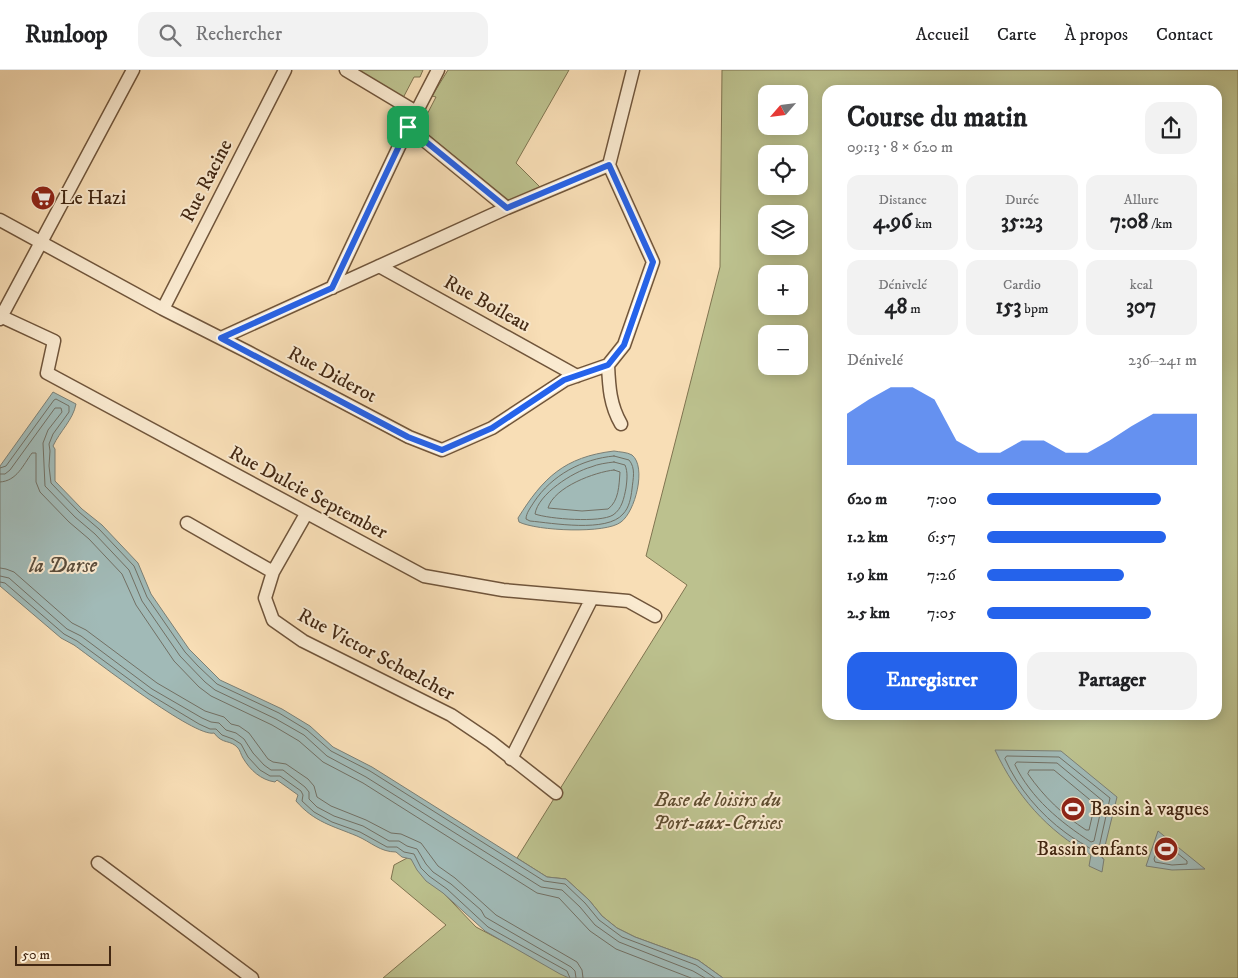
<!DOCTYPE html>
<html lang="fr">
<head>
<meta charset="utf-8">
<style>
	body { margin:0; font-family:"IM FELL DW Pica",serif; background:#f2f2f2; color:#202124; height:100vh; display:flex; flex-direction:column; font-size:19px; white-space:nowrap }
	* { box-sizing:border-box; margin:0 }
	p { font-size:16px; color:#757577 }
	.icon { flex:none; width:28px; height:28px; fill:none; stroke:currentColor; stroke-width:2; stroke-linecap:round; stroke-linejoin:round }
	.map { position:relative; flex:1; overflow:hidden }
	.side { position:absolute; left:822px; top:15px; width:400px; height:635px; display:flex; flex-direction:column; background:#fff; border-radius:15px; box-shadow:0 2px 12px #0003 }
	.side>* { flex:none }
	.needle { width:32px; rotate:242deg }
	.tools { position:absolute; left:758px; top:15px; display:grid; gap:10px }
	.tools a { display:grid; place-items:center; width:50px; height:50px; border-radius:10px; background:#fff; box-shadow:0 2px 12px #0003; font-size:25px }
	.scale { position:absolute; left:15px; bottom:12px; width:96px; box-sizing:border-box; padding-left:5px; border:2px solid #422712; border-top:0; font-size:14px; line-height:18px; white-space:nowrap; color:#422712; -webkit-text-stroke:4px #faead0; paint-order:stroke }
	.pin { position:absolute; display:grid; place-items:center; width:42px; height:42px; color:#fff; margin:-21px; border-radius:10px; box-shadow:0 2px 8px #0006 }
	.round { display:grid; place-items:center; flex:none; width:52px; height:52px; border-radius:15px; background:#f2f2f2 }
	.head { display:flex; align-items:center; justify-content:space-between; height:85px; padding:0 25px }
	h1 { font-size:28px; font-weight:800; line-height:38px }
	.metrics { display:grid; grid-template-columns:repeat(3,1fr); gap:8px; height:85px; padding:5px 25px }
	.metrics div { display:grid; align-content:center; border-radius:12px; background:#f2f2f2; text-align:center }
	.metrics b { font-size:21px; font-weight:800 }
	.metrics small { font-size:14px; font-weight:400 }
	.metrics p { font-size:14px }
	.chart { height:140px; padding:10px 25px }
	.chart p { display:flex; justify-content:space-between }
	.chart svg { width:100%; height:90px; margin-top:5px; fill:#2563eb; opacity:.7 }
	.button { display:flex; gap:10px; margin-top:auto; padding:10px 25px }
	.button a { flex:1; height:58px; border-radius:15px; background:#2563eb; color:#fff; font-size:20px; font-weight:800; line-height:58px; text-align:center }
	.button a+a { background:#f2f2f2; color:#202124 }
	ul { padding:0 25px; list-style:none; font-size:16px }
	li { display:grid; grid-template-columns:80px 60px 1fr; align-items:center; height:38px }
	li i { height:12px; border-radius:6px; background:#2563eb }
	header { display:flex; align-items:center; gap:30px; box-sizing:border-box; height:70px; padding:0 25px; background:#fff; border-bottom:1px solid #e0e0e0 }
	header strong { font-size:24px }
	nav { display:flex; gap:28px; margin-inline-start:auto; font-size:18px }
	.search { width:350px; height:45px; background:#f2f2f2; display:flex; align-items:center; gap:12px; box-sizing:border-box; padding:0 18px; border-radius:15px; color:#757577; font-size:19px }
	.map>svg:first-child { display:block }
</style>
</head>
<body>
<header>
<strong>Runloop</strong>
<div class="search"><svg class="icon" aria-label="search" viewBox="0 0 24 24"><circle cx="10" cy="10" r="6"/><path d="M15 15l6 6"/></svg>Rechercher</div>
<nav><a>Accueil</a><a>Carte</a><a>À propos</a><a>Contact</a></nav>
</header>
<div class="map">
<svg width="1238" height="908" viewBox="0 0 1238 908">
	<rect width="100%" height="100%" fill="#f8deb6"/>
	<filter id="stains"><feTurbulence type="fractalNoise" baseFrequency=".004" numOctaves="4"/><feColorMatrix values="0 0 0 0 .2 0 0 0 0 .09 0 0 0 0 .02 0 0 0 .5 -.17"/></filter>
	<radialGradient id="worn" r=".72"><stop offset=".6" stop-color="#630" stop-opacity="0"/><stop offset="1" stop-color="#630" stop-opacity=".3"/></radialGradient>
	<path fill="#bcc18e" stroke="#7f7450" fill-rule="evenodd" d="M 354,0 L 423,0 L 420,7 L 414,7 L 403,28 Z
		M 448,0 L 569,0 L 516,93 L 540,117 L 509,131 L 420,58 L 436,27 L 432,26 Z
		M 722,0 L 1238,0 L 1238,908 L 723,908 L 698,890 L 635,867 L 617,858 L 602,846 L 589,830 L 566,809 L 547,807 L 517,788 L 687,515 L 646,486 L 720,197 ZM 828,20 L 1218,20 L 1218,645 L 828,645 ZM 766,24 L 799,24 L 799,56 L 766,56 ZM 766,84 L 799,84 L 799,116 L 766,116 ZM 766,144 L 799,144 L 799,176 L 766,176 ZM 766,204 L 799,204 L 799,236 L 766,236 ZM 766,264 L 799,264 L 799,296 L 766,296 Z
		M 409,787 L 476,857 L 572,908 L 383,908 L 446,855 L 391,809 L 394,795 Z"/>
	<path fill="#a1bab7" stroke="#7b7f75" d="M 53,322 L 76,334 C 73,350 60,361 53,376 L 55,379 L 55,411 L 82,439 L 102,455 L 138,493 L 151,524 L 189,579 L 220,610 L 282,639 L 310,656 L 333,677 L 372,697 L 547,807 L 566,809 L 589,830 L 602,846 L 617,858 L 635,867 L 698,890 L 723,908 L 569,908 L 560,904 L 485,861 L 443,823 L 426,811 L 417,800 L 411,789 L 402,787 L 396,782 C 380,782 371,772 357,766 C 333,756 314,752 296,731 L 298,725 L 277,710 L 275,712 C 261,710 250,700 243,688 C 241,685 240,680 238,678 C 230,669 223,675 214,663 C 195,668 95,590 74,575 L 61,568 L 0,516 L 0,396 Z
		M 614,381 C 619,382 627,382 632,385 C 647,397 635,442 621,452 C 606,464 537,461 519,452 L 518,448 C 543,408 564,387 614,381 Z
		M 995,680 L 1061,681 L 1117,727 L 1102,788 L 1104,789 L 1102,802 L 1089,796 L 1091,785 C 1047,761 1016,725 995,680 Z
		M 1158,761 L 1205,799 L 1172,800 L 1146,796 Z"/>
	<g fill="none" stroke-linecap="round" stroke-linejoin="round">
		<path stroke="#727064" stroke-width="1" d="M 614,386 L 629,390 C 636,398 633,409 632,419 C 631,428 629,438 623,444 C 607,463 552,453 530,451 L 526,449 C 526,443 531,437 534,432 C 552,405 582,389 614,386 Z
			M 614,392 L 625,395 C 628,402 627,410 626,418 C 624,428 622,439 613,445 C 600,453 549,449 535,444 C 538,424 573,402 591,397 C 598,394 606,393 614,392 Z
			M 0,398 L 6,396 L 54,330 L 56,329 L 69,336 L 69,342 L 53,364 L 49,374 L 50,381 L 49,396 L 51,413 L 79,442 L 99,459 L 134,496 L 147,527 L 185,582 L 198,596 L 217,614 L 279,643 L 307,660 L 331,681 L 370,701 L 544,811 L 565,814 L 585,833 L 599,850 L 622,867 L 696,895 L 715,908
			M 614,400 L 620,402 C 619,415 619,431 608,439 L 582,441 L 548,438 C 554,417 595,402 614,400 Z
			M 0,404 L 5,404 L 10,400 L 55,338 L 61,338 L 62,342 L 48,360 L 43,373 L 45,416 L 75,447 L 95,464 L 129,500 L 142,531 L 180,586 L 205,612 L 215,620 L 276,649 L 304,665 L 327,686 L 366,707 L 541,817 L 562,820 L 580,837 L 595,855 L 619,872 L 693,901 L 705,908
			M 0,412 C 17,411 23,395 32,383 L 36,383 L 36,412 L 40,422 L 69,452 L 89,469 L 122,504 L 136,535 L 174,591 L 199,617 L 211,626 L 272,655 L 299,671 L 323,692 L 363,713 L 537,823 L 559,828 L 590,861 L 616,879 L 691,908
			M 0,498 L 6,499 L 14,502 L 72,553 L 86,560 L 157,613 L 205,641 L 224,647 L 231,654 L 239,656 L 249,663 L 268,689 L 273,692 L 286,694 L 308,709 L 314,716 L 317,727 L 331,736 L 366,750 L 391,763 L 401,764 L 421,773 L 438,796 L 455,808 L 496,845 L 577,892 L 582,900 L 583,908
			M 0,506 L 9,508 L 67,559 L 81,566 L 152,619 L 202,648 L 211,652 L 219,653 L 226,660 L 236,663 L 244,669 L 253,683 L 264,695 L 271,700 L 283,700 L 305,717 L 309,722 L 309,729 L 317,737 L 334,746 L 363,756 L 389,771 L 399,771 L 407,776 L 417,779 L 426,794 L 433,802 L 451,814 L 481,840 L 485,847 L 571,897 L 575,901 L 576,908
			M 0,512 L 5,513 L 64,564 L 77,571 L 149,624 L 199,654 L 210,659 L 216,659 L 222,665 L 233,669 L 241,674 L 248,687 L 260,700 L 270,706 L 280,706 L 301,721 L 303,725 L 302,731 L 314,742 L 332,752 L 360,762 L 387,777 L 397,777 L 404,782 L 414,784 L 421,798 L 429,806 L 447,819 L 488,857 L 567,901 L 570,908
			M 1007,686 L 1059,687 L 1110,728 L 1098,782 L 1095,782 C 1086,775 1075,770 1066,763 C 1040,744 1018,718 1005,689 Z
			M 1017,692 L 1057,693 L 1103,731 L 1094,771 L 1091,772 C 1060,752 1031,728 1015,695 Z
			M 1030,700 L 1054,700 L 1095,734 L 1089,760 L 1086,760 C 1063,745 1044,727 1028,704 Z
			M 1162,771 L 1187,791 L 1187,794 L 1172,795 L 1155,792 L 1154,789 L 1160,773 Z"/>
		<defs>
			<path id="minor" d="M 346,0 L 416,42
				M 408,57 L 507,138
				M 0,150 L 163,239 L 248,282 L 409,367 L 442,380 L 492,358 L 565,310 L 608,295
				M 379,196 L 577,306
				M 332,218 L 404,66 L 438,0
				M 163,239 L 285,0
				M 0,246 L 54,271 L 47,303 L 424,506 L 503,520 L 628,531 L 655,546
				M 0,249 L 133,0
				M 221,268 L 507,138 L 609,95
				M 621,354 C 610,335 609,317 608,295 L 624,275 L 653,192 L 609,95 L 633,0
				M 306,444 L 273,502 L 265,528 L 273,550 L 303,571 L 451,645 L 491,672 L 556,723
				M 187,453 L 273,502
				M 511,689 L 592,528
				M 98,793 L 252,908"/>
		</defs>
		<use href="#minor" stroke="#70553b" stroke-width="15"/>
		<use href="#minor" stroke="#faead0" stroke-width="12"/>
	</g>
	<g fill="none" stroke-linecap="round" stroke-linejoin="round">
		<defs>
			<path id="route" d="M 408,57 L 507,138 L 609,95 L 653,192 L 624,275 L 608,295 L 564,310 L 492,358 L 442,380 L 408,367 L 221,268 L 332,218 Z"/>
		</defs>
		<use href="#route" stroke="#fff" stroke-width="10"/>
		<use href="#route" stroke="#2563eb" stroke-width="6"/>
	</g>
	<defs>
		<symbol id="supermarket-disc" viewBox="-11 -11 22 22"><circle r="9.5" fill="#8f2418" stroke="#faead0"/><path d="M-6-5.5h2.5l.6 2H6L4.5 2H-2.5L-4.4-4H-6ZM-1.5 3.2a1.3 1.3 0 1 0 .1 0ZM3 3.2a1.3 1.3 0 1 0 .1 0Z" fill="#fff"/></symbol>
		<symbol id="stadium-disc" viewBox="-11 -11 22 22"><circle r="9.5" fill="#8f2418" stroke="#faead0"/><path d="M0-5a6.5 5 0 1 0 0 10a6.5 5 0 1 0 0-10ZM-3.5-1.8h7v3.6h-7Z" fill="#fff"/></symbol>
	</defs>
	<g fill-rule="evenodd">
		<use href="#supermarket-disc" x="29" y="114" width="28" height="28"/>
		<use href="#stadium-disc" x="1059" y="725" width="28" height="28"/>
		<use href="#stadium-disc" x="1152" y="765" width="28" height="28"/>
	</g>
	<g text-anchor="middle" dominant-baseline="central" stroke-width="4" stroke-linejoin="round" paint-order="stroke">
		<g font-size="20" fill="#422712" stroke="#faead0">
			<text transform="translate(207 111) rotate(-63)">Rue Racine</text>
			<text transform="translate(487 234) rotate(29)">Rue Boileau</text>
			<text transform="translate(332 305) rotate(28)">Rue Diderot</text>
			<text transform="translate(308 423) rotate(28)">Rue Dulcie September</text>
			<text transform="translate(376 585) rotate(28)">Rue Victor Schœlcher</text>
		</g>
		<g font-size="20" fill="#422712" stroke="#faead0" text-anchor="start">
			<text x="60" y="128">Le Hazi</text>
			<text x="1090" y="739">Bassin à vagues</text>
			<text x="1148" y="779" text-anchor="end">Bassin enfants</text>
		</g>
		<g font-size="20" font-style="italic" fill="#604e31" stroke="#faead0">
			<text x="718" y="730">Base de loisirs du<tspan x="718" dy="23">Port-aux-Cerises</tspan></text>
		</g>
		<g font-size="21" font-style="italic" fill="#5a4c3b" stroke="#faead0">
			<text x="63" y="496">la Darse</text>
		</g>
	</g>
	<rect width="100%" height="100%" filter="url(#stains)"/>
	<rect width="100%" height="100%" fill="url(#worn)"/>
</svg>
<div class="tools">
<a><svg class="needle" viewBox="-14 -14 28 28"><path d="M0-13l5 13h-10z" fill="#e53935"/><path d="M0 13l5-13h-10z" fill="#757577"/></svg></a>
<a><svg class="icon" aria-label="locate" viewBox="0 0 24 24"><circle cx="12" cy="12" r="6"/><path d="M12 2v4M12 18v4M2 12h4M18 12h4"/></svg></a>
<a><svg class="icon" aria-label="layers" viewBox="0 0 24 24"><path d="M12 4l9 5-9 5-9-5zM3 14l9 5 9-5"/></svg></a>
<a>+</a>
<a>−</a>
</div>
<div class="scale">50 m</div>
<div class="pin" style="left:408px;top:57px;background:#1e9e55"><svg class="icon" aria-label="arrive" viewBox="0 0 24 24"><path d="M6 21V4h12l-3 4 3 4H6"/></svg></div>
<section class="side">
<div class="head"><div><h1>Course du matin</h1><p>09:13 · 8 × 620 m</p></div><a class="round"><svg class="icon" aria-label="share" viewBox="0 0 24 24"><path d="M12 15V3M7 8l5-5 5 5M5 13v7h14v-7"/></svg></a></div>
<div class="metrics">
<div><p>Distance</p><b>4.96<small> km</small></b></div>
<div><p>Durée</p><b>35:23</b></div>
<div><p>Allure</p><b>7:08<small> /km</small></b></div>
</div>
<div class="metrics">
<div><p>Dénivelé</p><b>48<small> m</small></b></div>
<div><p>Cardio</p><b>153<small> bpm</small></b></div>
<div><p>kcal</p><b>307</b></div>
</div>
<div class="chart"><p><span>Dénivelé</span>236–241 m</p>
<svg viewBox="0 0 160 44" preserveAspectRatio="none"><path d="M0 44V19L10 12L20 6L30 6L40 12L50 32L60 38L70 38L80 32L90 32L100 38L110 38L120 32L130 25L140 19L150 19L160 19V44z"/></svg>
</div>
<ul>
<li><b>620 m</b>7:00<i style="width:83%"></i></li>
<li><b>1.2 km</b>6:57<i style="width:85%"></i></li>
<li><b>1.9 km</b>7:26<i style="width:65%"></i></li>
<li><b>2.5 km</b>7:05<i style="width:78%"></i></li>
</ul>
<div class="button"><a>Enregistrer</a><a>Partager</a></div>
</section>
</div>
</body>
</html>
